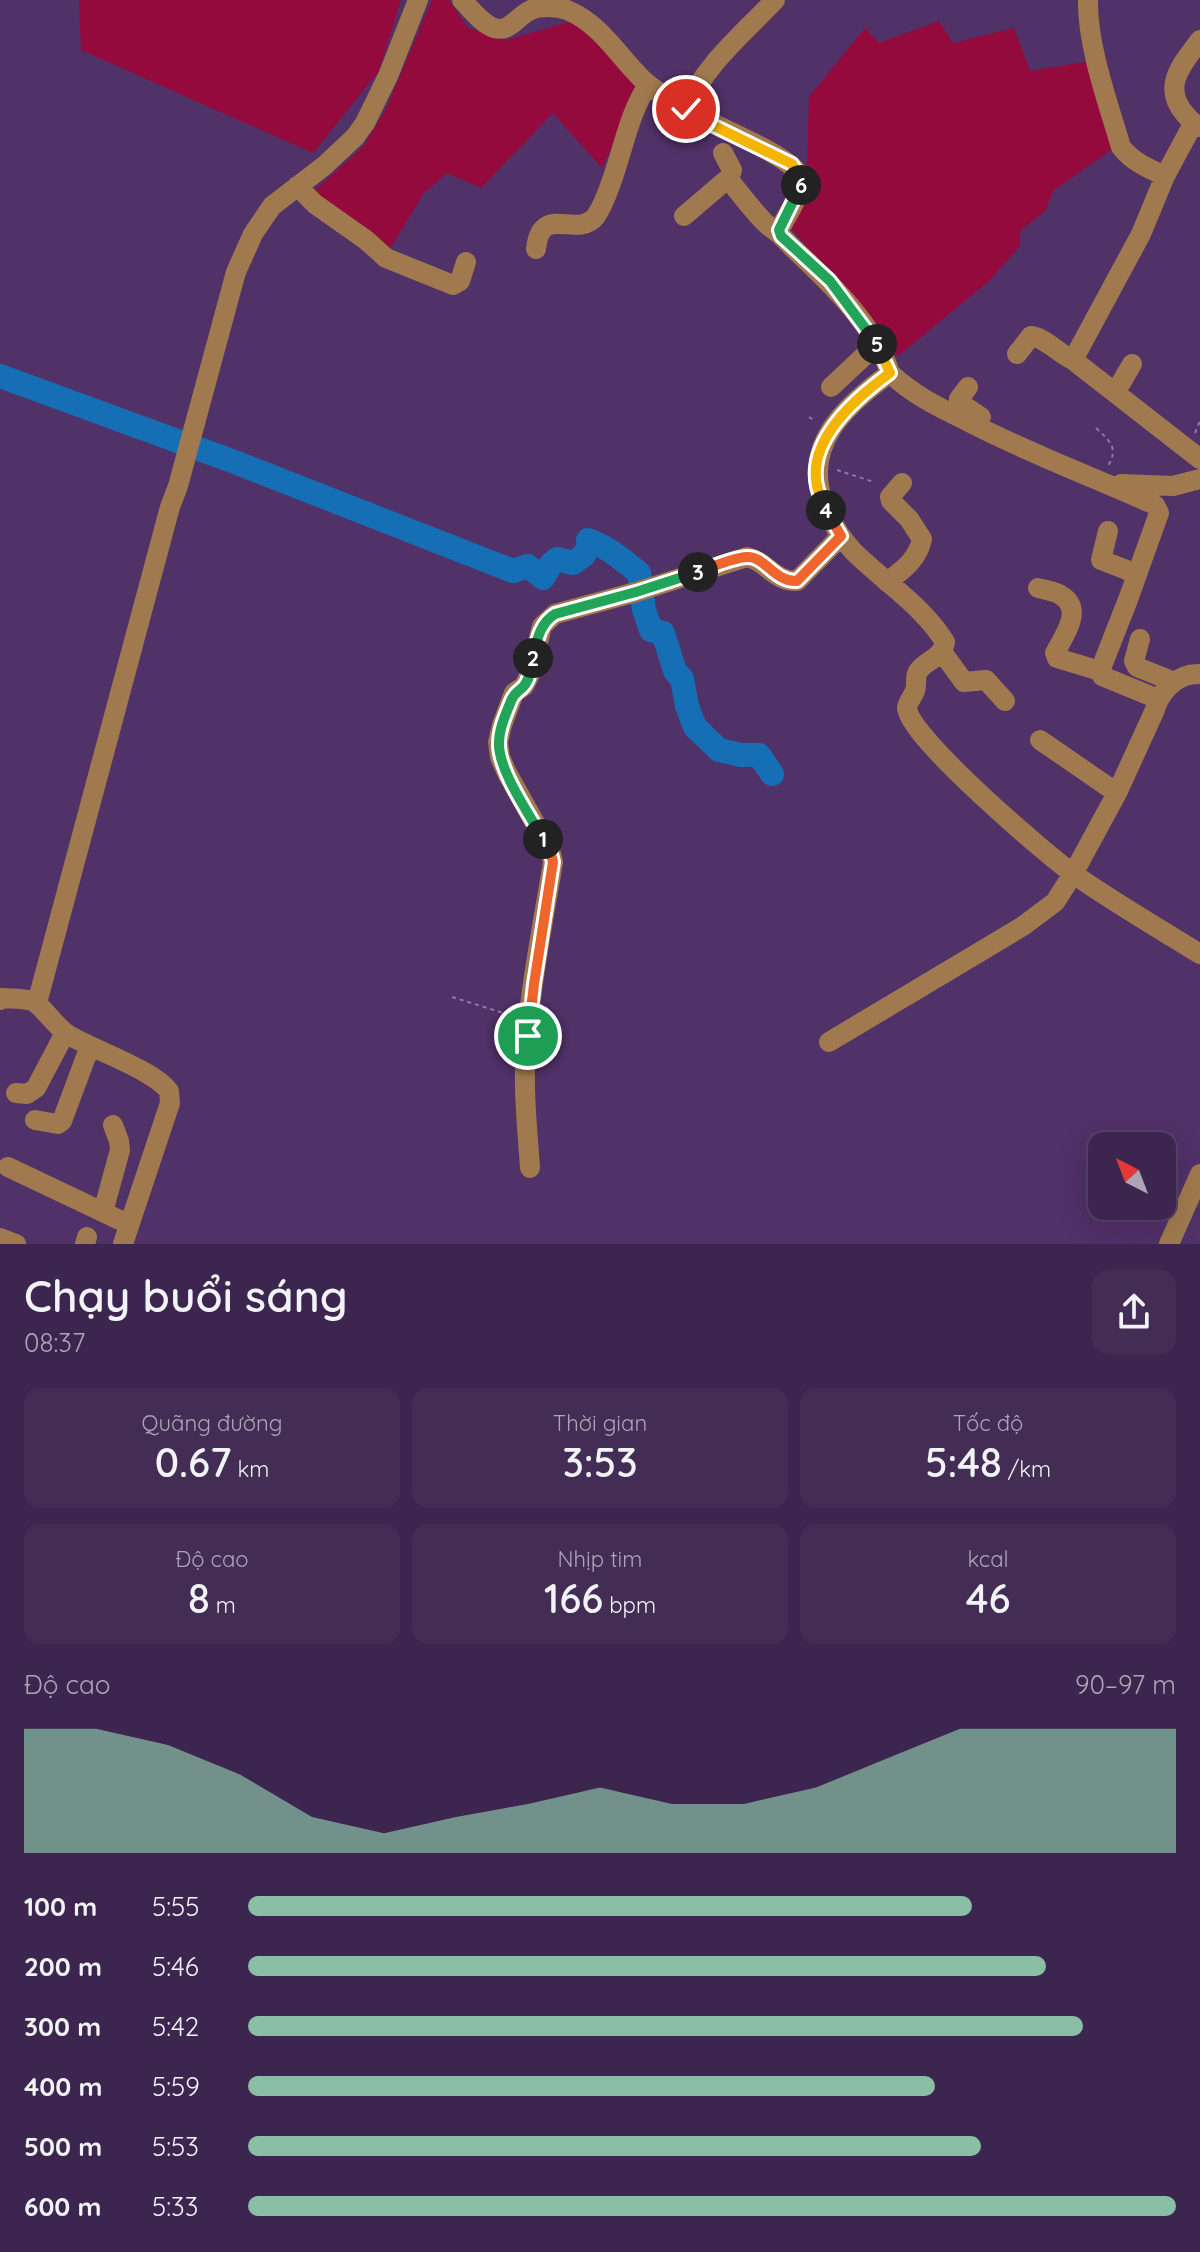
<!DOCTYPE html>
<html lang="vi">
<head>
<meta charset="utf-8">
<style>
	body { margin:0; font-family:Quicksand,sans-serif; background:#432d55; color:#f1f3f6; height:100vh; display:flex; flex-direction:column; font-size:30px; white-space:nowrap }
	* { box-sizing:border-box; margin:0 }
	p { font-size:26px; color:#aca5b6 }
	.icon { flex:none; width:44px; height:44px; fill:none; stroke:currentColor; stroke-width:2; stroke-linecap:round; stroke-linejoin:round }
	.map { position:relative; height:1244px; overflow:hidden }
	.sheet { display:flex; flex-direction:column; background:#3c254e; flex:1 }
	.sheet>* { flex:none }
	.needle { width:52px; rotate:318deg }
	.tools { position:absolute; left:1088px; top:1132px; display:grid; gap:16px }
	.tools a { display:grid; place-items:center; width:88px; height:88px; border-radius:16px; background:#3c254e; box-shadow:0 8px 32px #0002,0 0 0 2px #554266; font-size:40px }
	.pin { position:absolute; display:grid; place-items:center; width:68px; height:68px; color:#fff; margin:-34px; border:4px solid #fff; border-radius:50%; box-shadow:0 2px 8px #0007 }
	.km { position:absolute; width:40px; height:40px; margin:-20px; border-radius:50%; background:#222; color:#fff; font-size:22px; line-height:40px; text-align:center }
	.round { display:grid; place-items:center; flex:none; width:84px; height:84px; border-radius:16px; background:#432d55 }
	.head { display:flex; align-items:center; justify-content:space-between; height:136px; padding:0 24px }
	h1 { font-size:44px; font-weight:600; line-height:60px }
	.stats { display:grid; grid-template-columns:repeat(3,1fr); gap:12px; height:136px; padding:8px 24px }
	.stats div { display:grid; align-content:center; border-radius:16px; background:#432d55; text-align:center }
	.stats b { font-size:40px; font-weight:600 }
	.stats small { font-size:22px; font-weight:400 }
	.stats p { font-size:22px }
	.chart { height:224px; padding:16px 24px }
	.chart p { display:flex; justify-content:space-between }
	.chart svg { width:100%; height:144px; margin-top:8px; fill:#8abfa5; opacity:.7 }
	ul { padding:0 24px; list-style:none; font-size:26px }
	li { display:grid; grid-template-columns:128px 96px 1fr; align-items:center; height:60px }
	li i { height:20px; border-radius:10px; background:#8abfa5 }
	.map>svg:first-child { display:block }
</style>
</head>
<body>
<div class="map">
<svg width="1200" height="1244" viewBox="0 0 1200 1244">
	<rect width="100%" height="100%" fill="#503168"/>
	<path fill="#950a3d" d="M 79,0 L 401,0 L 379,71 L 313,153 L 81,50 Z
		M 432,0 L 449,0 L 468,28 L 506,40 L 576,20 L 641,88 L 602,168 L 553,113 L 481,188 L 447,173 L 424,193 L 388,252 L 314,191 L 363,147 L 385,111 Z
		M 939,21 L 953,43 L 1014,28 L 1030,71 L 1090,61 L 1111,150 L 1053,191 L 1046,210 L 1020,231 L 1020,246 L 988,282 L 898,356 L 791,228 L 802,200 L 807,164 L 809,97 L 865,28 L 879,43 Z"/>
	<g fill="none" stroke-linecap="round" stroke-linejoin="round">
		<path stroke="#166eb5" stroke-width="24" d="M 0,376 L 232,461 L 513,571 L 528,566 L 543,578 L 551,564 L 557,559 L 573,563 L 583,556 L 589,547 L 588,540 C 608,547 623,560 639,573 L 644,610 L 651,630 L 663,633 L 675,671 L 682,679 L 687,706 L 695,727 L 719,750 L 741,755 L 759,755 L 772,774"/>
		<path stroke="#9178a5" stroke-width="2" stroke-dasharray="4 4" stroke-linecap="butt" d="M 809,417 L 815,421
			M 1096,428 C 1110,441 1119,448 1108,466
			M 1195,433 L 1200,421
			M 837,470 L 874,482
			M 452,997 L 513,1016"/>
		<path stroke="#a07a4e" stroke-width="20" d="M 462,0 C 471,9 482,24 494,28 C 510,33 518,15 531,10 C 541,5 557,7 567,10 C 601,24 618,56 643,80 C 656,92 674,102 689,111 C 712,125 790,155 799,175 C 806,188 786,217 779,230
			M 1088,0 C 1087,45 1108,103 1121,147 C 1133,162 1147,168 1165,176
			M 1200,40 C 1182,64 1161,87 1185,114 C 1190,120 1193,124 1200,127
			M 686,109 C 704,65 743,34 775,0
			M 723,153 L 732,170 L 729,180
			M 297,186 L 315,204 L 366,240 L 386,258 L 453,285 L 460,281 L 466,262
			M 684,216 L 725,181 L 729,180 C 740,193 758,218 770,227 C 781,234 783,238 792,247 C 829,282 874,324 890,373 C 846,405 801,445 824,504 C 831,522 840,537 853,551 C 883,581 923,606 945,642 C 942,657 930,659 921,668 C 913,675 918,682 915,691 C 913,696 908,702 907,707 C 904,733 1049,857 1075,875 C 1115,903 1158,928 1200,954
			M 536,249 C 541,202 577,240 596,216 C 603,206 607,194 611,183 C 623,150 629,113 648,85
			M 1017,354 L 1031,336 C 1046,338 1059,354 1073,360 L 1200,459
			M 1073,360 L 1141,234 L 1165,176 L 1193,124
			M 890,373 C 912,394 936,406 963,419 C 1025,452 1091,476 1155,505 L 1159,513 L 1129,597 L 1100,671 L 1102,676 L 1158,699
			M 831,387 L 877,344
			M 968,387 L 959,399 L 960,403 L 981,417
			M 1115,393 L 1132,364
			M 1121,484 L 1173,486 L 1200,479
			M 1108,531 L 1101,560 L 1137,574
			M 887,582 C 903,570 918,559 922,539 L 909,519 L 891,501 L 890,497 L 902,483
			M 1038,588 C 1045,590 1056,591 1062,596 C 1084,610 1063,637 1055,653 L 1057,658 L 1100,671
			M 1140,639 L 1134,661 L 1137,667 L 1167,679 L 1171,684
			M 942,652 L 964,682 L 986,680 L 1005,701
			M 1040,740 L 1117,793
			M 0,1000 L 1,998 C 11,999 22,998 32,1001 C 41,1004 55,1026 67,1034 C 93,1050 152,1069 169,1091 L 170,1103 L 123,1244
			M 37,1003 L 170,507 L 178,486 L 236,272 L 253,234 L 272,206 L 324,166 L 355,137 L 365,123 L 388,76 L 418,0
			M 829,1042 L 1023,926 L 1055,902 L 1073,874 L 1117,793 L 1154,712 C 1160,691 1177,673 1200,674
			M 16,1093 L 27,1094 L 36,1088 L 65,1033
			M 35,1120 L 58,1124 L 62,1121 L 90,1046
			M 8,1167 L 128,1224
			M 530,1168 C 528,1136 524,1103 525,1070 C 527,1000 542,930 553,862 L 550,850 L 507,773 L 500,757 L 498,742 L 502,725 L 514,693 L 524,686 L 530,674 L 542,626 L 555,614 L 636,592 L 747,557 C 766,561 775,582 797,581 L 841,536
			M 103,1212 L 120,1150 L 119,1141 L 113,1125
			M 0,1238 L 16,1244
			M 85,1244 L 87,1237
			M 1169,1244 L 1200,1174"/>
	</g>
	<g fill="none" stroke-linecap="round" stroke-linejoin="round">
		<defs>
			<path id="split-1" d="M 528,1036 L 534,984 L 553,862 L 550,850 L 543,839"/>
			<path id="split-2" d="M 533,658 C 531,668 530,680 523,687 C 517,693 514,693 511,701 C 506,714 499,728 499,743 C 498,770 530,815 543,839"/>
			<path id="split-3" d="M 533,658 C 537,641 539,624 555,614 L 636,592 L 698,572"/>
			<path id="split-4" d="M 698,572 C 713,567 731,558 747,557 C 765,556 774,582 797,581 L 841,536 L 826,510"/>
			<path id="split-5" d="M 826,510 C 823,503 819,494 817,486 C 807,439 857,397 890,373 L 877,344"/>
			<path id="split-6" d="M 801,185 L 779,230 L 781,236 L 830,281 L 877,344"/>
			<path id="split-7" d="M 686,109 L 708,123 L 792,164 L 801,178 L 801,185"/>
		</defs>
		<use href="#split-1" stroke="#fff" stroke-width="16"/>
		<use href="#split-2" stroke="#fff" stroke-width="16"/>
		<use href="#split-3" stroke="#fff" stroke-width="16"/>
		<use href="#split-4" stroke="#fff" stroke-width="16"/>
		<use href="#split-5" stroke="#fff" stroke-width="16"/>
		<use href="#split-6" stroke="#fff" stroke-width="16"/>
		<use href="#split-7" stroke="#fff" stroke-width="16"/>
		<use href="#split-1" stroke="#f0652b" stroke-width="10"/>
		<use href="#split-2" stroke="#22a559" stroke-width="10"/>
		<use href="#split-3" stroke="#22a559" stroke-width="10"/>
		<use href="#split-4" stroke="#f0652b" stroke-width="10"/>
		<use href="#split-5" stroke="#f5b400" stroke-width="10"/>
		<use href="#split-6" stroke="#22a559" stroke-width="10"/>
		<use href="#split-7" stroke="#f5b400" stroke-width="10"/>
	</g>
</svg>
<div class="tools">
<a><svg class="needle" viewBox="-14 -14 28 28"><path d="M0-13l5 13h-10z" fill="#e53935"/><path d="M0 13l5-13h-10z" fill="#aca5b6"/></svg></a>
</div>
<div class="pin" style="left:528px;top:1036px;background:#1e9e55"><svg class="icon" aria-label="arrive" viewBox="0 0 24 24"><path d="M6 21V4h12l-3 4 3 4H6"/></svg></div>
<div class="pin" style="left:686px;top:109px;background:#d93025"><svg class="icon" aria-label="check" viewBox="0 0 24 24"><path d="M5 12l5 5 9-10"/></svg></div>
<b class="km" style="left:543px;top:839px">1</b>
<b class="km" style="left:533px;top:658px">2</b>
<b class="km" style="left:698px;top:572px">3</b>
<b class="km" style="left:826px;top:510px">4</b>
<b class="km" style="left:877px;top:344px">5</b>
<b class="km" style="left:801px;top:185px">6</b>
</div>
<section class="sheet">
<div class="head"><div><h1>Chạy buổi sáng</h1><p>08:37</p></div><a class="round"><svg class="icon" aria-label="share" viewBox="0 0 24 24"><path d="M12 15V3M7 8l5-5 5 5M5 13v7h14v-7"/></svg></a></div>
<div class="stats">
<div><p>Quãng đường</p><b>0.67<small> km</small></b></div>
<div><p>Thời gian</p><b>3:53</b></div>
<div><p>Tốc độ</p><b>5:48<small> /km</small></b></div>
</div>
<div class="stats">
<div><p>Độ cao</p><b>8<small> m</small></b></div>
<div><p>Nhịp tim</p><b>166<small> bpm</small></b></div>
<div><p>kcal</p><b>46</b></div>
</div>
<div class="chart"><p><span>Độ cao</span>90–97 m</p>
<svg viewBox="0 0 160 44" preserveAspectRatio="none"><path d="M0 44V6L10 6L20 11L30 20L40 33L50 38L60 33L70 29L80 24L90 29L100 29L110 24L120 15L130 6L140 6L150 6L160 6V44z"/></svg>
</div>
<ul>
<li><b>100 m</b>5:55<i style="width:78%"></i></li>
<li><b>200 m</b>5:46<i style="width:86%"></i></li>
<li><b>300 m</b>5:42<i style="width:90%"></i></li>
<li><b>400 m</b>5:59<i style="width:74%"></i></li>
<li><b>500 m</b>5:53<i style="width:79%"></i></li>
<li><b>600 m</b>5:33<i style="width:100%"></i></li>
</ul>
</section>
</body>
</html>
